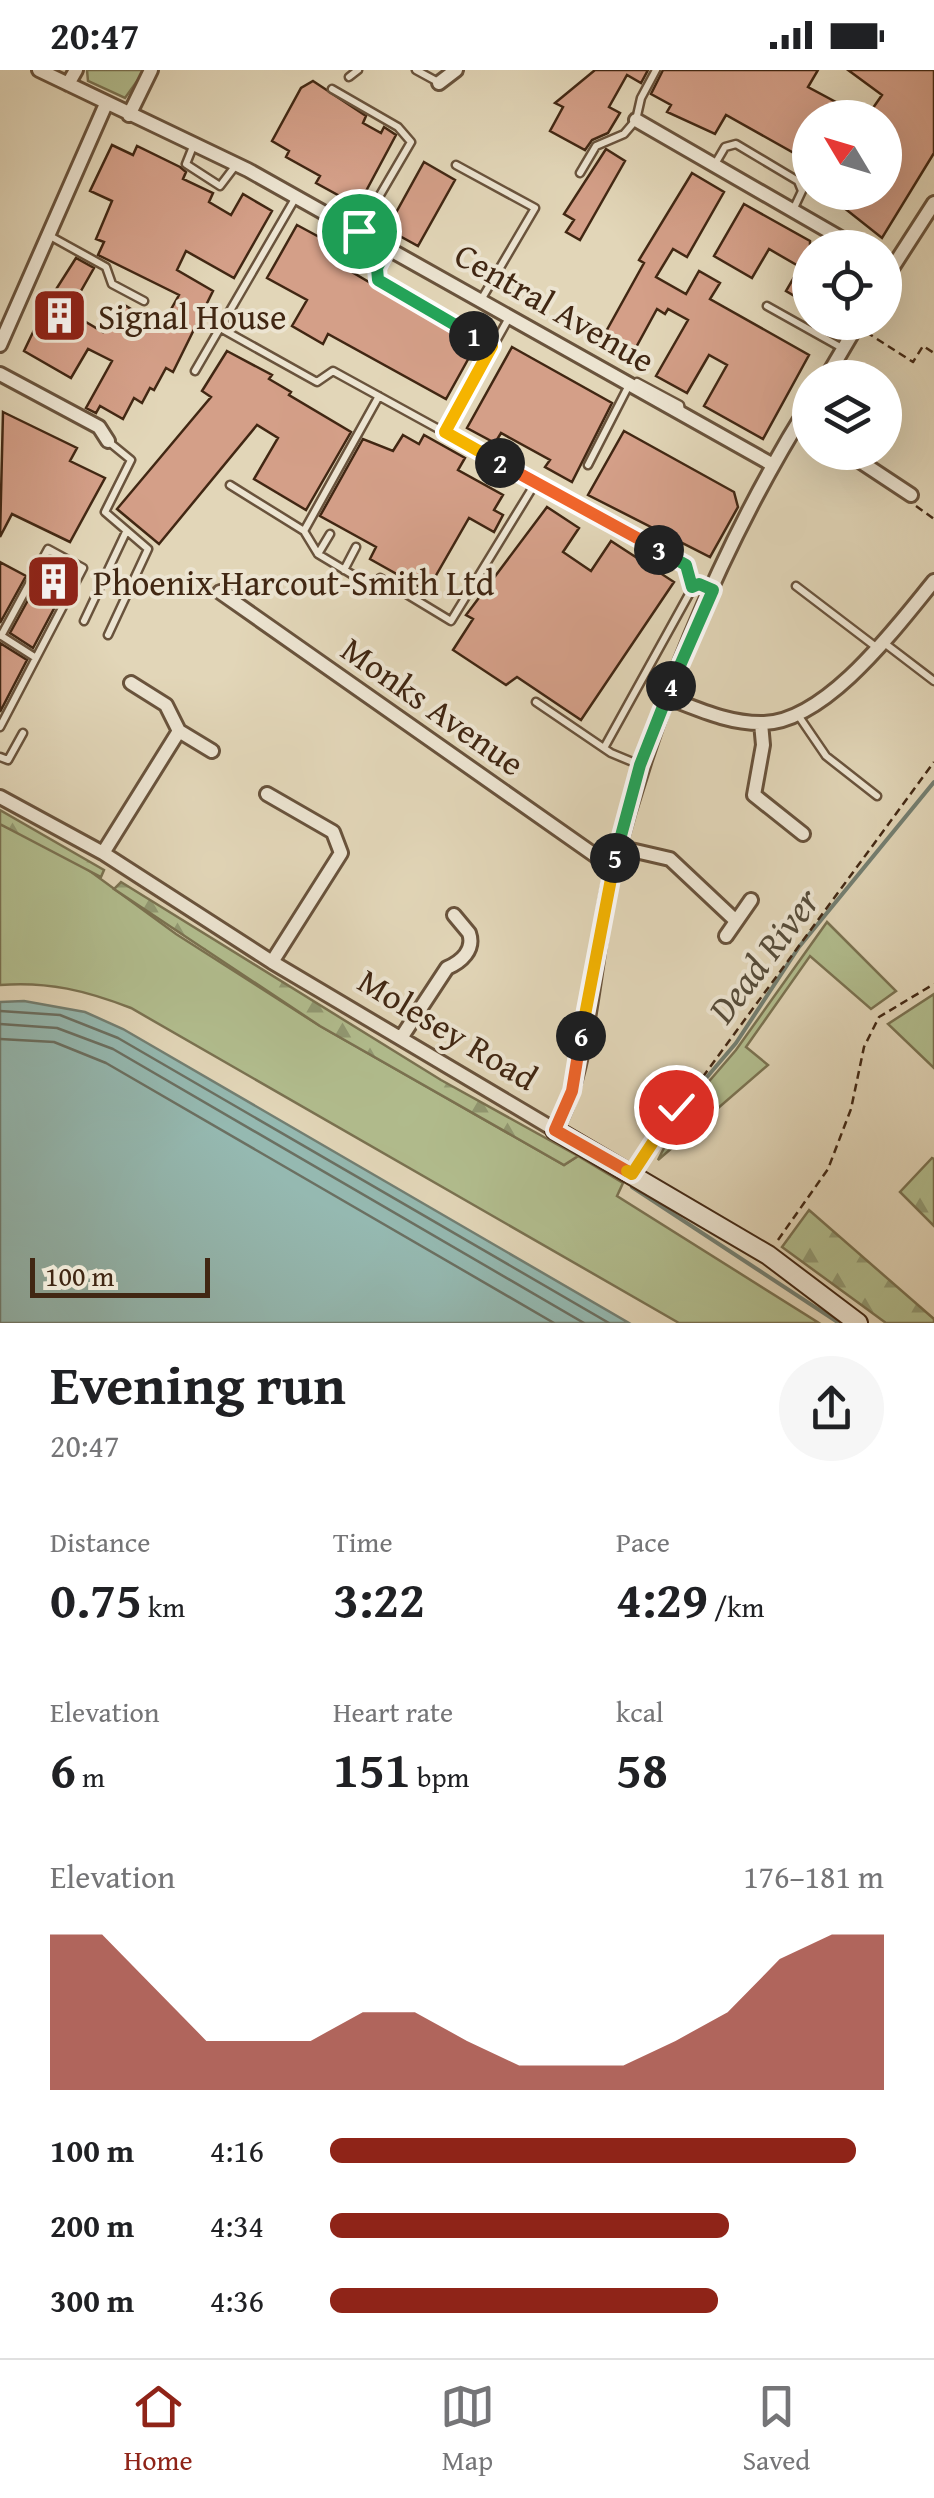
<!DOCTYPE html>
<html lang="en">
<head>
<meta charset="utf-8">
<style>
	body { margin:0; font-family:"Gentium Book Plus",serif; background:#f6f6f6; color:#202124; height:100vh; display:flex; flex-direction:column; font-size:38px; white-space:nowrap }
	* { box-sizing:border-box; margin:0 }
	p { font-size:32px; color:#757577 }
	.icon { flex:none; width:55px; height:55px; fill:none; stroke:currentColor; stroke-width:2; stroke-linecap:round; stroke-linejoin:round }
	.map { position:relative; height:1253px; overflow:hidden }
	.sheet { display:flex; flex-direction:column; background:#fff; flex:1 }
	.sheet>* { flex:none }
	.needle { width:65px; rotate:308deg }
	.tools { position:absolute; left:792px; top:30px; display:grid; gap:20px }
	.tools a { display:grid; place-items:center; width:110px; height:110px; border-radius:50%; background:#fff; box-shadow:0 10px 40px #0002; font-size:50px }
	.scale { position:absolute; left:30px; bottom:25px; width:180px; box-sizing:border-box; padding-left:10px; border:5px solid #412713; border-top:0; font-size:28px; line-height:35px; white-space:nowrap; color:#412713; -webkit-text-stroke:8px #ece4d1; paint-order:stroke }
	.pin { position:absolute; display:grid; place-items:center; width:85px; height:85px; color:#fff; margin:-42px; border:5px solid #fff; border-radius:50%; box-shadow:0 2px 10px #0007 }
	.km { position:absolute; width:50px; height:50px; margin:-25px; border-radius:50%; background:#222; color:#fff; font-size:28px; line-height:50px; text-align:center }
	.round { display:grid; place-items:center; flex:none; width:105px; height:105px; border-radius:52px; background:#f6f6f6 }
	.headline { display:flex; align-items:center; justify-content:space-between; height:170px; padding:0 50px }
	h1 { font-size:55px; font-weight:700; line-height:75px }
	.figures { display:grid; grid-template-columns:repeat(3,1fr); gap:15px; height:170px; padding:10px 50px }
	.figures div { display:grid; align-content:center }
	.figures b { font-size:50px; font-weight:700 }
	.figures small { font-size:28px; font-weight:400 }
	.figures p { font-size:28px }
	.chart { height:280px; padding:20px 50px }
	.chart p { display:flex; justify-content:space-between }
	.chart svg { width:100%; height:180px; margin-top:10px; fill:#8f2418; opacity:.7 }
	ul { padding:0 50px; list-style:none; font-size:32px }
	li { display:grid; grid-template-columns:160px 120px 1fr; align-items:center; height:75px }
	li i { height:25px; border-radius:12px; background:#8f2418 }
	.status { display:flex; justify-content:space-between; align-items:center; height:70px; padding:0 50px; background:#fff; direction:ltr }
	.status svg { height:28px; fill:currentColor }
	.tab-bar { display:flex; justify-content:space-around; align-items:center; height:140px; border-top:2px solid #e0e0e0; background:#fff; font-size:28px; color:#757577 }
	.tab-bar a { display:grid; justify-items:center; gap:5px }
	.tab-bar .active { color:#8f2418 }
	.map>svg:first-child { display:block }
</style>
</head>
<body>
<div class="status"><b>20:47</b><svg viewBox="0 0 49 12"><path d="M0 12V9h3v3zM5 12V6h3v6zM10 12V3h3v9zM15 12V0h3v12zM26 1h20v11H26zM47 4h2v5h-2z"/></svg></div>
<div class="map">
<svg width="934" height="1253" viewBox="0 0 934 1253">
	<defs>
		<pattern id="forest-firs" width="22" height="20" patternUnits="userSpaceOnUse" patternTransform="scale(2.5)"><rect width="22" height="20" fill="#b2be8f"/><path d="M5 1l3.5 6h-7zM16 11l3.5 6h-7z" fill="#929a74"/></pattern>
	</defs>
	<rect width="100%" height="100%" fill="#e2d6b8"/>
	<filter id="stains"><feTurbulence type="fractalNoise" baseFrequency=".002" numOctaves="4"/><feColorMatrix values="0 0 0 0 .2 0 0 0 0 .09 0 0 0 0 .02 0 0 0 .5 -.17"/></filter>
	<radialGradient id="worn" r=".72"><stop offset=".6" stop-color="#630" stop-opacity="0"/><stop offset="1" stop-color="#630" stop-opacity=".3"/></radialGradient>
	<path fill="#b2be8f" stroke="#7a7251" stroke-width="2.5" d="M 87,0 L 145,0 L 125,28 L 88,11 Z
		M 0,754 L 72,788 L 176,864 L 320,956 L 564,1095 L 578,1086 L 623,1113 L 617,1126 L 819,1253 L 679,1253 L 131,938 C 87,921 48,911 0,915 Z
		M 827,852 L 896,921 L 871,939 L 810,886 L 746,977 L 768,995 L 658,1090 L 681,1044 L 736,980 Z
		M 934,924 L 934,998 L 888,954 Z"/>
	<path fill="url(#forest-firs)" stroke="#7a7251" stroke-width="2.5" d="M 0,740 L 104,800 L 101,807 L 0,754 Z
		M 121,812 L 441,1010 L 578,1086 L 564,1095 L 320,956 L 114,819 Z
		M 932,1088 L 934,1089 L 934,1156 L 900,1122 Z
		M 809,1140 L 934,1249 L 934,1253 L 886,1253 L 782,1177 Z"/>
	<path fill="#95b9b1" stroke="#737f72" stroke-width="2.5" d="M 24,931 L 85,942 L 123,959 L 629,1253 L 0,1253 L 0,932 Z"/>
	<g fill="none" stroke-linecap="round" stroke-linejoin="round">
		<path stroke="#6b7062" stroke-width="2.5" d="M 0,941 L 60,945 L 118,968 L 609,1253
			M 0,954 L 57,958 L 113,979 L 584,1253
			M 0,969 L 54,972 L 106,993 L 554,1253"/>
		<path stroke="#737f72" stroke-width="4" d="M 644,1097 L 678,1041 L 736,973 L 799,877 L 934,712
			M 632,1117 L 839,1253"/>
	</g>
	<path fill="#d49f88" stroke="#412713" stroke-width="2.5" d="M 595,0 L 648,0 L 641,13 L 627,5 L 609,37 L 620,43 L 608,63 L 592,70 L 585,80 L 550,61 L 563,37 L 555,33 Z
		M 663,0 L 818,0 L 808,17 L 847,38 L 842,48 L 810,48 L 810,92 L 726,45 L 715,64 L 667,42 L 671,35 L 651,24 Z
		M 848,0 L 934,0 L 934,83 L 882,168 L 824,122 L 885,122 L 885,48 L 866,48 L 882,25 Z
		M 313,11 L 366,46 L 363,53 L 381,63 L 384,57 L 396,65 L 358,136 L 316,113 L 320,106 L 286,87 L 289,81 L 272,71 L 301,18 Z
		M 112,75 L 133,85 L 137,76 L 180,97 L 186,102 L 183,109 L 213,123 L 209,132 L 231,145 L 243,124 L 272,141 L 234,208 L 186,181 L 177,200 L 213,221 L 173,302 L 166,298 L 154,320 L 150,318 L 142,333 L 134,328 L 123,349 L 100,336 L 96,343 L 86,338 L 112,291 L 88,279 L 71,308 L 24,281 L 46,235 L 76,188 L 94,198 L 69,242 L 103,262 L 121,233 L 161,257 L 179,225 L 98,185 L 104,172 L 96,169 L 112,131 L 90,121 Z
		M 606,79 L 625,91 L 580,170 L 566,162 L 574,150 L 564,144 Z
		M 424,92 L 455,110 L 418,176 L 387,159 Z
		M 692,103 L 724,122 L 687,187 L 673,179 L 656,207 L 686,224 L 699,201 L 720,213 L 710,229 L 809,285 L 763,369 L 704,336 L 727,295 L 709,285 L 687,323 L 656,306 L 688,250 L 668,239 L 665,244 L 657,239 L 628,292 L 598,276 L 644,193 L 639,190 Z
		M 744,134 L 810,171 L 810,235 L 786,221 L 800,197 L 769,179 L 752,208 L 714,186 Z
		M 297,155 L 360,189 L 352,202 L 476,275 L 446,329 L 328,264 L 323,274 L 292,256 L 307,230 L 267,208 Z
		M 512,277 L 612,333 L 572,412 L 545,397 L 550,390 L 501,363 L 495,373 L 467,358 Z
		M 227,281 L 272,305 L 269,309 L 291,322 L 289,325 L 351,362 L 306,440 L 254,409 L 278,368 L 257,355 L 159,474 L 117,439 L 211,327 L 202,321 Z
		M 3,342 L 77,378 L 70,391 L 105,408 L 70,472 L 12,444 L 0,467 Z
		M 624,361 L 734,422 L 738,437 L 710,487 L 588,425 Z
		M 403,365 L 419,374 L 424,365 L 465,388 L 458,400 L 503,425 L 494,440 L 503,445 L 494,462 L 469,448 L 427,521 L 370,489 L 376,477 L 320,446 L 363,369 L 393,381 Z
		M 547,437 L 579,458 L 563,482 L 591,501 L 611,471 L 674,512 L 581,650 L 517,607 L 506,615 L 453,580 L 473,549 L 466,545 Z
		M 51,488 L 74,501 L 33,578 L 10,563 Z
		M 0,492 L 26,506 L 0,553 Z
		M 0,573 L 27,590 L 0,642 Z"/>
	<g fill="none" stroke-linecap="round" stroke-linejoin="round">
		<defs>
			<path id="lane" d="M 416,0 L 438,12
				M 349,7 L 358,0
				M 332,19 L 398,57 L 411,72 L 359,161
				M 194,74 L 186,94 L 220,116 L 236,95
				M 715,94 L 725,77 L 736,74 L 798,111 L 802,121 L 794,138
				M 456,95 L 535,138 L 481,230
				M 580,103 L 596,76 L 624,64 L 636,50 L 641,28 L 656,0
				M 50,166 L 106,197 L 112,214 L 144,231
				M 388,177 L 377,198 L 378,210 L 491,276
				M 767,236 L 842,278
				M 222,259 L 317,312 L 333,301 L 686,495 L 693,517
				M 195,301 L 296,127
				M 637,312 L 680,335 L 681,342
				M 445,362 L 510,246
				M 588,395 L 629,315
				M 230,415 L 304,461 L 379,326
				M 304,461 L 318,484 L 353,505
				M 318,484 L 330,464
				M 344,500 L 356,477
				M 380,508 L 451,551 L 536,412
				M 796,516 L 876,577
				M 84,551 L 126,462
				M 0,565 L 36,588
				M 108,565 L 148,479 L 105,442 L 131,390 L 109,372
				M 883,572 L 934,611
				M 536,632 L 611,683 L 640,695
				M 798,645 L 826,686 L 877,726
				M 0,657 L 83,498 L 48,479 L 1,566
				M 604,678 L 693,517 L 711,519
				M 0,687 L 8,690 L 23,663"/>
			<path id="street" d="M 39,0 L 248,100 L 773,395
				M 439,13 L 456,0
				M 68,14 L 76,0
				M 129,45 L 151,0
				M 636,50 L 858,178
				M 885,209 L 934,133
				M 0,275 L 106,34
				M 0,304 L 99,357 L 108,371
				M 826,308 L 859,252
				M 846,382 L 911,425
				M 220,522 L 613,798
				M 131,613 L 166,635 L 179,661
				M 666,627 C 698,639 729,654 764,653 C 827,651 897,556 934,511
				M 761,653 L 763,675 L 754,725 L 803,764
				M 267,724 L 333,762 L 341,783 L 272,892
				M 0,727 L 103,783 L 272,892 L 555,1060 C 592,997 594,869 614,794 C 657,633 722,474 810,333
				M 618,777 L 670,789 L 736,851
				M 103,783 L 179,661 L 212,681
				M 726,866 L 751,830
				M 401,968 L 447,898 C 461,892 475,880 469,863 L 454,845"/>
			<path id="secondary" d="M 555,1060 L 768,1185 L 858,1253"/>
		</defs>
		<use href="#lane" stroke="#69533c" stroke-width="11"/>
		<use href="#street" stroke="#69533c" stroke-width="18"/>
		<use href="#secondary" stroke="#412713" stroke-width="22"/>
		<path stroke="#412713" stroke-width="2.5" stroke-dasharray="8 5" stroke-linecap="butt" d="M 866,262 L 913,292 L 923,276 L 934,283
			M 916,436 L 934,449
			M 641,1091 L 934,692
			M 778,1170 L 828,1099 L 851,1039 L 864,977 L 879,947 L 934,914"/>
		<use href="#lane" stroke="#ece4d1" stroke-width="6"/>
		<use href="#street" stroke="#ece4d1" stroke-width="12"/>
		<use href="#secondary" stroke="#ece4d1" stroke-width="18"/>
	</g>
	<g fill="none" stroke-linecap="round" stroke-linejoin="round">
		<defs>
			<path id="split-1" d="M 359,161 L 388,177 L 377,198 L 378,210 L 474,266"/>
			<path id="split-2" d="M 474,266 L 492,276 L 445,362 L 500,393"/>
			<path id="split-3" d="M 500,393 L 659,480"/>
			<path id="split-4" d="M 659,480 L 686,495 L 692,517 L 699,514 L 713,520 L 671,616"/>
			<path id="split-5" d="M 615,788 L 640,695 L 671,616"/>
			<path id="split-6" d="M 581,966 L 615,788"/>
			<path id="split-7" d="M 581,966 L 572,1021 L 555,1060 L 627,1101"/>
			<path id="split-8" d="M 627,1101 L 632,1104 L 676,1037"/>
		</defs>
		<use href="#split-1" stroke="#fff" stroke-width="20"/>
		<use href="#split-2" stroke="#fff" stroke-width="20"/>
		<use href="#split-3" stroke="#fff" stroke-width="20"/>
		<use href="#split-4" stroke="#fff" stroke-width="20"/>
		<use href="#split-5" stroke="#fff" stroke-width="20"/>
		<use href="#split-6" stroke="#fff" stroke-width="20"/>
		<use href="#split-7" stroke="#fff" stroke-width="20"/>
		<use href="#split-8" stroke="#fff" stroke-width="20"/>
		<use href="#split-1" stroke="#22a559" stroke-width="12"/>
		<use href="#split-2" stroke="#f5b400" stroke-width="12"/>
		<use href="#split-3" stroke="#f0652b" stroke-width="12"/>
		<use href="#split-4" stroke="#22a559" stroke-width="12"/>
		<use href="#split-5" stroke="#22a559" stroke-width="12"/>
		<use href="#split-6" stroke="#f5b400" stroke-width="12"/>
		<use href="#split-7" stroke="#f0652b" stroke-width="12"/>
		<use href="#split-8" stroke="#f5b400" stroke-width="12"/>
	</g>
	<defs>
		<symbol id="building-square" viewBox="-11 -11 22 22"><rect x="-9" y="-9" width="18" height="18" rx="4" fill="#8f2418" stroke="#ece4d1"/><path d="M-4-6H4V6H1V3H-1V6H-4ZM-2.5-4.3h1.7v1.8h-1.7ZM.8-4.3h1.7v1.8H.8ZM-2.5-1h1.7V.8h-1.7ZM.8-1h1.7V.8H.8Z" fill="#fff"/></symbol>
	</defs>
	<g fill-rule="evenodd">
		<use href="#building-square" x="28" y="214" width="63" height="63"/>
		<use href="#building-square" x="22" y="480" width="63" height="63"/>
	</g>
	<g text-anchor="middle" dominant-baseline="central" stroke-width="8" stroke-linejoin="round" paint-order="stroke">
		<g font-size="35" fill="#412713" stroke="#ece4d1">
			<text transform="translate(555 237) rotate(30)">Central Avenue</text>
			<text transform="translate(433 636) rotate(35)">Monks Avenue</text>
			<text transform="translate(448 959) rotate(31)">Molesey Road</text>
		</g>
		<g font-size="35" fill="#412713" stroke="#ece4d1" text-anchor="start">
			<text x="98" y="246">Signal House</text>
			<text x="93" y="512">Phoenix Harcout-Smith Ltd</text>
		</g>
		<g font-size="38" font-style="italic" fill="#564c3a" stroke="#ece4d1">
			<text transform="translate(763 885) rotate(-53)">Dead River</text>
		</g>
	</g>
	<rect width="100%" height="100%" filter="url(#stains)"/>
	<rect width="100%" height="100%" fill="url(#worn)"/>
</svg>
<div class="tools">
<a><svg class="needle" viewBox="-14 -14 28 28"><path d="M0-13l5 13h-10z" fill="#e53935"/><path d="M0 13l5-13h-10z" fill="#757577"/></svg></a>
<a><svg class="icon" aria-label="locate" viewBox="0 0 24 24"><circle cx="12" cy="12" r="6"/><path d="M12 2v4M12 18v4M2 12h4M18 12h4"/></svg></a>
<a><svg class="icon" aria-label="layers" viewBox="0 0 24 24"><path d="M12 4l9 5-9 5-9-5zM3 14l9 5 9-5"/></svg></a>
</div>
<div class="scale">100 m</div>
<div class="pin" style="left:359px;top:161px;background:#1e9e55"><svg class="icon" aria-label="arrive" viewBox="0 0 24 24"><path d="M6 21V4h12l-3 4 3 4H6"/></svg></div>
<div class="pin" style="left:676px;top:1037px;background:#d93025"><svg class="icon" aria-label="check" viewBox="0 0 24 24"><path d="M5 12l5 5 9-10"/></svg></div>
<b class="km" style="left:474px;top:266px">1</b>
<b class="km" style="left:500px;top:393px">2</b>
<b class="km" style="left:659px;top:480px">3</b>
<b class="km" style="left:671px;top:616px">4</b>
<b class="km" style="left:615px;top:788px">5</b>
<b class="km" style="left:581px;top:966px">6</b>
</div>
<section class="sheet">
<div class="headline"><div><h1>Evening run</h1><p>20:47</p></div><a class="round"><svg class="icon" aria-label="share" viewBox="0 0 24 24"><path d="M12 15V3M7 8l5-5 5 5M5 13v7h14v-7"/></svg></a></div>
<div class="figures">
<div><p>Distance</p><b>0.75<small> km</small></b></div>
<div><p>Time</p><b>3:22</b></div>
<div><p>Pace</p><b>4:29<small> /km</small></b></div>
</div>
<div class="figures">
<div><p>Elevation</p><b>6<small> m</small></b></div>
<div><p>Heart rate</p><b>151<small> bpm</small></b></div>
<div><p>kcal</p><b>58</b></div>
</div>
<div class="chart"><p><span>Elevation</span>176–181 m</p>
<svg viewBox="0 0 160 44" preserveAspectRatio="none"><path d="M0 44V6L10 6L20 19L30 32L40 32L50 32L60 25L70 25L80 32L90 38L100 38L110 38L120 32L130 25L140 12L150 6L160 6V44z"/></svg>
</div>
<ul>
<li><b>100 m</b>4:16<i style="width:95%"></i></li>
<li><b>200 m</b>4:34<i style="width:72%"></i></li>
<li><b>300 m</b>4:36<i style="width:70%"></i></li>
</ul>
</section>
<nav class="tab-bar">
<a class="active"><svg class="icon" aria-label="home" viewBox="0 0 24 24"><path d="M3 11l9-7 9 7M6 9v11h12V9"/></svg>Home</a>
<a><svg class="icon" aria-label="map" viewBox="0 0 24 24"><path d="M3 6l6-2 6 2 6-2v14l-6 2-6-2-6 2zM9 4v14M15 6v14"/></svg>Map</a>
<a><svg class="icon" aria-label="saved" viewBox="0 0 24 24"><path d="M7 4h10v16l-5-4-5 4z"/></svg>Saved</a>
</nav>
</body>
</html>
